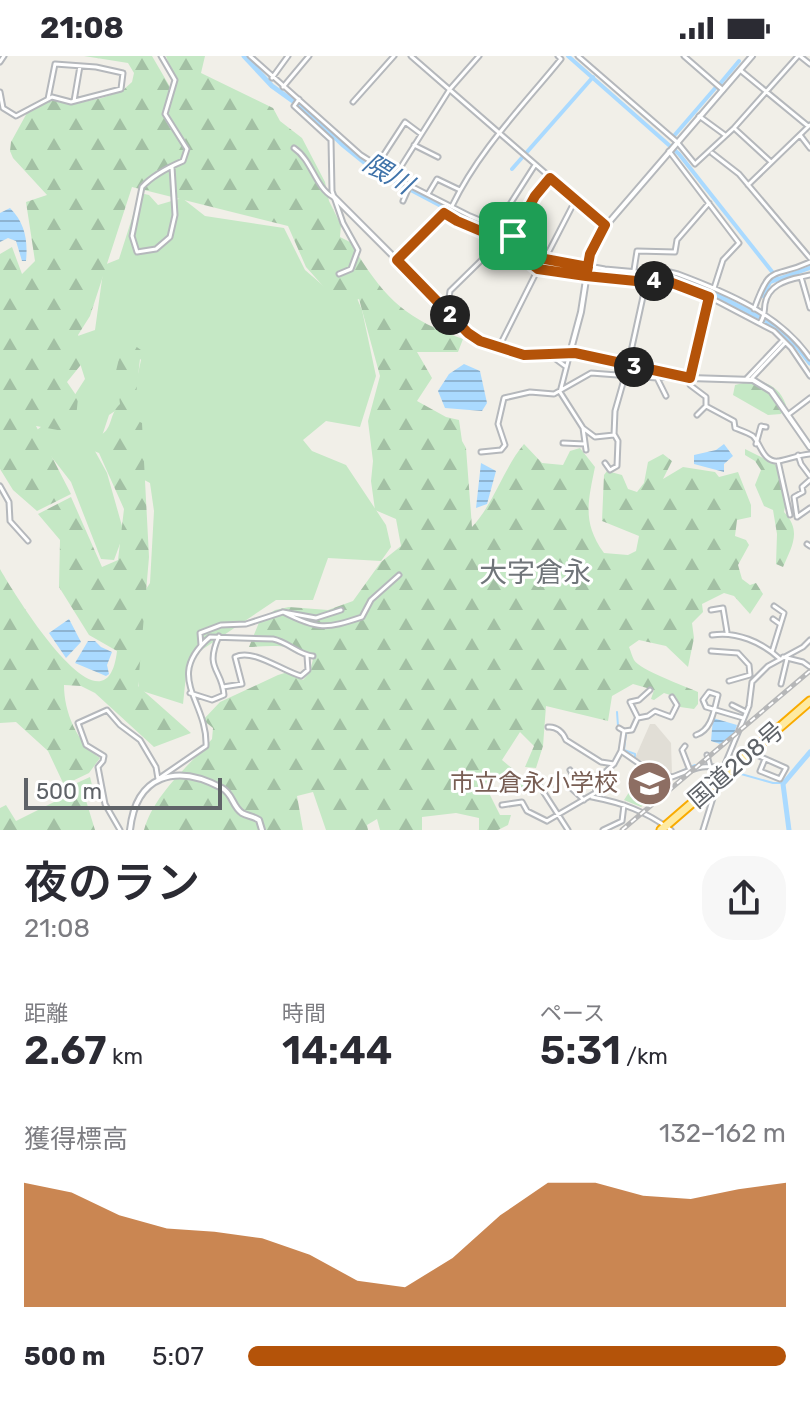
<!DOCTYPE html>
<html lang="ja">
<head>
<meta charset="utf-8">
<style>
	body { margin:0; font-family:Rubik,"Noto Sans JP",sans-serif; background:#f7f7f7; color:#2b2b33; height:100vh; display:flex; flex-direction:column; font-size:30px; white-space:nowrap }
	* { box-sizing:border-box; margin:0 }
	p { font-size:26px; color:#7c7c81 }
	.icon { flex:none; width:44px; height:44px; fill:none; stroke:currentColor; stroke-width:2; stroke-linecap:round; stroke-linejoin:round }
	.map { position:relative; height:774px; overflow:hidden }
	.drawer { display:flex; flex-direction:column; background:#fff; flex:1 }
	.drawer>* { flex:none }
	.scale { position:absolute; left:24px; bottom:20px; width:198px; box-sizing:border-box; padding-left:8px; border:4px solid #5f6368; border-top:0; font-size:22px; line-height:28px; white-space:nowrap; color:#5f6368; -webkit-text-stroke:6px #fff; paint-order:stroke }
	.pin { position:absolute; display:grid; place-items:center; width:68px; height:68px; color:#fff; margin:-34px; border-radius:16px; box-shadow:0 4px 12px #0006 }
	.km { position:absolute; width:40px; height:40px; margin:-20px; border-radius:50%; background:#222; color:#fff; font-size:22px; line-height:40px; text-align:center }
	.round { display:grid; place-items:center; flex:none; width:84px; height:84px; border-radius:32px; background:#f7f7f7 }
	.headline { display:flex; align-items:center; justify-content:space-between; height:136px; padding:0 24px }
	h1 { font-size:44px; font-weight:600; line-height:60px }
	.metrics { display:grid; grid-template-columns:repeat(3,1fr); gap:12px; height:136px; padding:8px 24px }
	.metrics div { display:grid; align-content:center }
	.metrics b { font-size:40px; font-weight:600 }
	.metrics small { font-size:22px; font-weight:400 }
	.metrics p { font-size:22px }
	.chart { height:224px; padding:16px 24px }
	.chart p { display:flex; justify-content:space-between }
	.chart svg { width:100%; height:144px; margin-top:8px; fill:#b45309; opacity:.7 }
	ul { padding:0 24px; list-style:none; font-size:26px }
	li { display:grid; grid-template-columns:128px 96px 1fr; align-items:center; height:60px }
	li i { height:20px; border-radius:10px; background:#b45309 }
	.status { display:flex; justify-content:space-between; align-items:center; height:56px; padding:0 40px; background:#fff; direction:ltr }
	.status svg { height:22px; fill:currentColor }
	.map>svg:first-child { display:block }
</style>
</head>
<body>
<div class="status"><b>21:08</b><svg viewBox="0 0 49 12"><path d="M0 12V9h3v3zM5 12V6h3v6zM10 12V3h3v9zM15 12V0h3v12zM26 1h20v11H26zM47 4h2v5h-2z"/></svg></div>
<div class="map">
<svg width="810" height="774" viewBox="0 0 810 774">
	<defs>
		<pattern id="forest-firs" width="22" height="20" patternUnits="userSpaceOnUse" patternTransform="scale(2)"><rect width="22" height="20" fill="#c5e8c5"/><path d="M5 1l3.5 6h-7zM16 11l3.5 6h-7z" fill="#a3c0a4"/></pattern>
		<pattern id="water-rules" width="6" height="5" patternUnits="userSpaceOnUse" patternTransform="scale(2)"><rect width="6" height="5" fill="#aadaff"/><path d="M0 2.5h6" fill="none" stroke="#8eb4d2"/></pattern>
	</defs>
	<rect width="100%" height="100%" fill="#f1efe8"/>
	<path fill="#e1ded6" d="M 650,668 L 655,668 L 671,687 L 672,717 L 635,702 Z"/>
	<path fill="#c5e8c5" d="M 140,137 L 149,139 L 158,149 L 182,142 L 205,160 L 284,172 L 305,214 L 341,245 L 356,240 L 362,254 L 376,320 L 360,371 L 326,365 L 303,384 L 312,395 L 346,409 L 386,469 L 391,491 L 381,505 L 328,502 L 313,544 L 276,544 L 200,595 L 187,610 L 183,648 L 139,634 L 136,607 L 135,550 L 150,527 L 154,455 L 150,427 L 131,417 L 128,363 L 141,304 L 128,287 L 121,351 L 109,359 L 101,383 L 90,386 L 107,417 L 124,477 L 114,504 L 101,503 L 71,426 L 33,377 L 67,351 L 85,323 L 72,282 L 95,274 L 104,209 L 119,203 Z
		M 649,717 L 667,723 L 664,731 L 641,751 L 624,744 L 639,721 Z"/>
	<path fill="url(#forest-firs)" d="M 84,0 L 152,0 L 170,31 L 175,25 L 166,0 L 205,0 L 201,17 L 273,52 L 280,65 L 302,82 L 325,126 L 329,145 L 341,169 L 340,181 L 350,186 C 383,240 402,262 463,283 L 458,296 L 417,296 L 432,322 L 417,345 L 446,361 L 459,364 L 462,385 L 466,392 L 472,471 C 495,446 503,413 524,388 L 542,407 L 563,409 L 570,395 L 580,392 L 595,411 C 588,446 582,466 604,497 L 628,499 L 636,495 L 639,480 L 602,465 L 604,419 L 607,415 L 622,419 L 628,433 L 637,436 L 644,427 L 648,406 L 663,398 L 672,405 L 663,423 L 683,411 L 715,416 L 719,421 L 738,416 L 751,449 L 751,461 L 737,464 L 735,480 L 746,484 L 749,489 L 738,509 L 742,523 L 750,529 L 756,527 L 763,538 L 750,558 L 734,540 L 724,537 L 702,548 L 703,556 L 692,567 L 694,582 L 688,611 L 666,590 L 639,584 L 629,591 C 631,596 632,600 634,604 C 640,614 685,630 698,636 L 698,648 L 694,653 L 680,651 L 676,641 L 664,637 L 654,644 L 651,643 L 654,634 L 633,628 L 612,640 L 608,665 L 546,650 L 543,690 L 536,712 L 525,711 L 534,690 L 520,676 L 502,704 L 526,724 L 522,733 L 506,720 L 492,725 L 490,739 L 500,759 L 511,759 L 508,769 L 498,774 L 479,774 L 479,762 L 456,757 L 422,761 L 422,774 L 380,774 L 377,763 L 367,769 L 368,774 L 326,774 L 313,736 L 297,740 L 303,774 L 144,774 C 154,738 188,711 212,683 L 213,672 L 203,664 L 220,646 L 278,619 L 288,616 L 303,624 L 310,616 L 313,603 C 293,587 274,590 249,591 L 260,564 L 275,554 L 289,551 L 328,554 L 353,545 L 381,506 L 401,490 L 396,463 L 375,454 L 371,425 L 373,405 L 368,365 L 380,320 L 359,243 L 341,250 L 306,211 L 288,170 L 132,131 L 90,260 L 78,279 L 85,296 L 84,305 L 67,326 L 78,342 L 76,362 L 63,375 L 36,370 L 71,438 L 37,455 L 13,434 L 0,413 L 0,198 L 12,191 L 22,218 L 35,205 L 26,146 L 47,139 L 13,102 L 10,95 L 11,86 L 28,55 L 44,44 L 60,41 L 74,48 L 102,42 L 122,35 L 132,26 L 134,17 L 128,7 Z
		M 124,282 L 141,294 L 134,356 L 136,364 L 142,367 L 149,501 L 138,630 L 191,677 L 154,691 L 95,637 L 81,630 L 64,629 C 64,656 77,687 100,702 L 89,717 L 64,729 L 48,695 L 16,666 L 0,667 L 0,513 C 13,536 106,689 117,595 L 89,579 L 59,531 L 60,484 L 38,458 L 71,441 L 102,511 L 118,504 L 124,453 L 99,397 L 91,394 L 84,377 L 88,375 L 101,379 C 113,372 109,358 120,348 L 116,315 Z
		M 755,324 C 772,328 780,333 786,349 L 781,358 L 768,359 L 733,339 L 735,329 Z
		M 745,393 L 775,408 L 779,415 L 786,447 L 784,456 C 802,475 792,490 783,511 L 776,508 L 777,478 L 773,454 L 764,450 L 755,429 L 761,414 L 755,405 L 745,399 Z
		M 90,721 L 92,729 L 84,738 L 95,774 L 0,774 L 0,752 L 6,749 L 16,765 L 68,739 L 68,731 Z"/>
	<path fill="url(#water-rules)" d="M 10,152 C 25,167 28,184 26,205 L 22,205 L 16,185 L 8,182 L 0,186 L 0,157 Z
		M 464,308 L 480,315 L 487,347 L 482,355 L 445,352 L 438,335 L 449,318 Z
		M 724,388 L 733,400 L 724,408 L 724,416 L 694,408 L 694,399 L 716,394 Z
		M 481,407 L 496,415 L 487,448 L 476,452 Z
		M 69,563 L 81,586 L 66,602 L 49,577 Z
		M 88,585 L 95,585 L 101,591 L 112,596 L 107,609 L 109,618 L 106,620 L 75,607 Z
		M 713,662 L 737,669 L 733,680 L 720,688 L 711,685 Z"/>
	<g fill="none" stroke-linecap="round" stroke-linejoin="round">
		<path stroke="#aadaff" stroke-width="2" d="M 617,656 L 618,670 L 626,677 L 624,694 L 635,698 L 635,702
			M 639,706 L 667,718
			M 734,716 L 773,727 L 784,727
			M 673,719 L 695,709"/>
		<path stroke="#aadaff" stroke-width="4" d="M 568,0 L 679,98 L 777,222
			M 719,29 L 739,5
			M 673,81 L 717,30
			M 512,113 L 593,21
			M 763,240 L 770,226 L 810,212"/>
		<path stroke="#aadaff" stroke-width="5" d="M 244,0 L 272,30 L 311,58 L 342,88 L 374,114 L 482,171 L 501,178 L 532,203 L 542,208 L 607,217 L 668,219 L 707,234 L 767,265 L 796,289 L 810,307
			M 789,774 L 783,728 L 810,696"/>
		<defs>
			<path id="minor" d="M 161,0 L 175,24 L 165,58 L 187,93 L 183,105 C 169,111 152,120 142,131 L 132,180 L 137,196 L 156,193 L 170,181 L 175,159 L 172,111
				M 250,0 L 361,99 L 405,127 L 470,160 L 508,176 L 539,201 L 605,213 L 638,216 L 662,214 L 678,218 C 726,236 780,258 810,302
				M 411,0 L 605,169
				M 578,0 L 677,86 L 695,108 L 734,72 L 798,0
				M 684,0 L 723,34
				M 800,0 L 810,8
				M 0,6 L 4,0
				M 740,14 L 808,70
				M 272,22 L 288,0
				M 283,31 L 309,0
				M 0,36 L 3,52 L 16,60 L 52,41 L 71,46 L 121,33 L 123,17 L 96,11 L 55,8 L 48,43
				M 299,43 L 294,50 L 331,84 L 332,135 L 343,167 L 358,194 L 351,213 L 339,218
				M 74,45 L 80,10
				M 353,46 L 394,0
				M 699,60 L 725,79
				M 734,72 L 770,105
				M 800,79 L 810,92
				M 414,89 L 438,101
				M 294,92 C 312,104 315,131 333,141
				M 669,95 L 739,187 L 723,204 L 714,232
				M 712,97 L 739,118 L 810,202
				M 377,109 L 405,66 L 421,78
				M 395,120 L 450,33 L 479,0
				M 748,129 L 810,69
				M 428,138 L 437,123 L 460,134
				M 403,145 L 410,129
				M 452,150 C 479,94 522,51 561,3 L 558,0
				M 489,167 L 496,154 L 505,156 L 535,109
				M 514,179 L 535,140 L 550,122
				M 545,203 L 576,143
				M 397,204 L 444,157 L 502,184 L 538,213 L 586,220 L 646,226 L 667,225 L 709,241 L 774,275 L 791,292 L 810,320
				M 634,214 L 637,195 L 675,196 L 677,184 L 709,147
				M 810,219 L 801,221 L 810,252
				M 754,253 C 771,206 771,224 810,206
				M 447,255 L 450,235 L 502,184
				M 760,267 C 765,260 764,256 765,248 C 768,230 785,224 801,221
				M 499,291 L 538,213
				M 570,297 L 560,336 L 583,372 L 595,381 L 614,379 L 615,355 L 625,320 L 625,310
				M 549,298 L 565,310
				M 628,309 L 646,227
				M 657,322 L 666,340
				M 747,322 L 782,285
				M 752,322 L 785,287
				M 706,350 L 734,365 L 735,372 C 740,374 749,377 753,380 C 761,388 763,407 779,405 C 789,403 799,399 810,398
				M 789,358 L 810,342
				M 697,359 L 706,350 L 706,341 L 690,329 L 690,322 L 709,241
				M 583,372 L 586,394
				M 563,387 L 585,388
				M 756,388 L 761,370 L 766,371
				M 481,396 L 501,394 L 505,389 L 498,368 L 504,342 L 530,336 L 554,338 L 591,317 L 657,322 L 664,321 L 663,318
				M 798,399 L 801,408 L 810,420
				M 778,405 L 790,459
				M 605,407 L 610,414 L 617,410 L 618,385 L 614,378
				M 810,424 L 802,431 L 803,436 L 794,441 L 797,461 L 810,452
				M 0,430 L 9,446 L 10,465 L 28,485
				M 807,488 L 810,490
				M 711,554 L 723,552 L 727,576
				M 283,556 C 318,574 326,573 362,561 L 371,544 L 399,519
				M 773,563 L 780,568
				M 712,579 C 736,575 762,586 780,603
				M 201,589 L 200,577 L 221,569 L 246,568 L 283,556 L 316,562 L 341,554
				M 711,595 L 738,597 L 749,609 L 750,619 L 729,625
				M 772,596 L 784,557 L 774,550
				M 783,601 L 803,606 L 810,611
				M 781,628 L 787,603
				M 223,631 L 242,628 L 235,601 C 253,592 282,615 301,620 L 308,614 L 307,600
				M 650,634 L 639,644 L 630,646 L 638,662 L 648,660 L 655,655 L 671,661 L 677,649 L 672,641
				M 190,637 L 212,644 L 224,639 C 222,612 204,614 219,580
				M 732,649 L 746,656
				M 548,671 C 556,670 563,676 566,684 L 601,706 L 614,708
				M 624,675 L 632,674 L 637,663
				M 696,679 C 712,674 714,654 718,639 L 709,636 L 703,644 L 706,651 L 743,662
				M 685,690 L 682,694 L 689,712
				M 754,694 L 759,700 L 786,712 L 780,723 L 760,715 L 765,703
				M 621,695 L 641,709 L 672,721 C 689,715 706,705 724,714
				M 707,699 L 710,711
				M 723,713 L 749,650 L 752,626 L 768,610 L 803,591 L 810,584
				M 570,714 L 575,723 L 571,732 L 584,744
				M 537,726 L 568,774
				M 592,741 C 623,747 645,755 671,774
				M 502,749 L 522,746 L 527,755 L 547,765
				M 547,765 L 595,737 L 600,721 L 614,708 L 621,695 L 624,675 L 619,672
				M 120,774 L 105,748 L 98,711 L 103,705 L 104,700 L 86,689 L 78,667 L 107,654 L 120,669 L 140,684 L 156,711 L 158,723 L 206,690 C 208,645 163,621 210,581 L 273,583 C 288,586 299,599 313,600
				M 603,774 L 622,765 L 624,749
				M 703,774 L 717,729"/>
			<path id="tertiary" d="M 334,141 L 476,283 L 529,300 L 570,297 L 690,322 L 753,324 L 771,335 L 810,391
				M 570,297 L 581,256 L 590,198 L 598,179 L 752,0
				M 130,774 C 136,719 176,707 222,732 C 233,738 232,750 242,757 C 247,760 253,760 259,764 L 262,774"/>
			<path id="trunk" d="M 661,774 L 810,645"/>
		</defs>
		<use href="#minor" stroke="#b5b8bc" stroke-width="7"/>
		<use href="#tertiary" stroke="#b5b8bc" stroke-width="8"/>
		<use href="#trunk" stroke="#f9ab00" stroke-width="11"/>
		<use href="#minor" stroke="#fff" stroke-width="3"/>
		<use href="#tertiary" stroke="#fff" stroke-width="4"/>
		<use href="#trunk" stroke="#feeaa1" stroke-width="7"/>
		<defs>
			<path id="rail" d="M 622,774 L 810,615"/>
		</defs>
		<use href="#rail" stroke="#b6b7b8" stroke-width="5"/>
		<use href="#rail" stroke="#fff" stroke-width="2" stroke-dasharray="6" stroke-linecap="butt"/>
	</g>
	<g fill="none" stroke-linecap="round" stroke-linejoin="round">
		<defs>
			<path id="route" d="M 513,180 L 545,203 L 588,211 L 586,220 L 538,213 L 502,184 L 457,165 L 444,157 L 397,204 L 468,277 L 480,285 L 524,299 L 575,297 L 690,322 L 709,241 L 667,225 L 646,226 L 586,220 L 590,198 L 605,169 L 550,122 L 535,140 L 513,180"/>
		</defs>
		<use href="#route" stroke="#fff" stroke-width="16"/>
		<use href="#route" stroke="#b45309" stroke-width="10"/>
	</g>
	<defs>
		<symbol id="school-disc" viewBox="-11 -11 22 22"><circle r="9.5" fill="#8d6e63" stroke="#fff"/><path d="M0-5L7-2L0 1L-7-2ZM-4 1L0 2.5L4 1V4Q0 6-4 4Z" fill="#fff"/></symbol>
	</defs>
	<g fill-rule="evenodd">
		<use href="#school-disc" x="624" y="702" width="51" height="51"/>
	</g>
	<g text-anchor="middle" dominant-baseline="central" stroke-width="6" stroke-linejoin="round" paint-order="stroke">
		<g font-size="24" fill="#5f6368" stroke="#fff">
			<text transform="translate(736 709) rotate(-41)">国道208号</text>
		</g>
		<g font-size="24" fill="#785e54" stroke="#fff" text-anchor="end">
			<text x="618" y="727">市立倉永小学校</text>
		</g>
		<g font-size="26" font-style="italic" fill="#4174aa" stroke="#fff">
			<text transform="translate(388 118) rotate(31)">隈川</text>
		</g>
		<g font-size="28" fill="#70757a" stroke="#fff">
			<text x="535" y="516">大字倉永</text>
		</g>
	</g>
</svg>
<div class="scale">500 m</div>
<div class="pin" style="left:513px;top:180px;background:#1e9e55"><svg class="icon" aria-label="arrive" viewBox="0 0 24 24"><path d="M6 21V4h12l-3 4 3 4H6"/></svg></div>
<b class="km" style="left:450px;top:259px">2</b>
<b class="km" style="left:634px;top:311px">3</b>
<b class="km" style="left:654px;top:225px">4</b>
</div>
<section class="drawer">
<div class="headline"><div><h1>夜のラン</h1><p>21:08</p></div><a class="round"><svg class="icon" aria-label="share" viewBox="0 0 24 24"><path d="M12 15V3M7 8l5-5 5 5M5 13v7h14v-7"/></svg></a></div>
<div class="metrics">
<div><p>距離</p><b>2.67<small> km</small></b></div>
<div><p>時間</p><b>14:44</b></div>
<div><p>ペース</p><b>5:31<small> /km</small></b></div>
</div>
<div class="chart"><p><span>獲得標高</span>132–162 m</p>
<svg viewBox="0 0 160 44" preserveAspectRatio="none"><path d="M0 44V6L10 9L20 16L30 20L40 21L50 23L60 28L70 36L80 38L90 29L100 16L110 6L120 6L130 10L140 11L150 8L160 6V44z"/></svg>
</div>
<ul>
<li><b>500 m</b>5:07<i style="width:100%"></i></li>
</ul>
</section>
</body>
</html>
